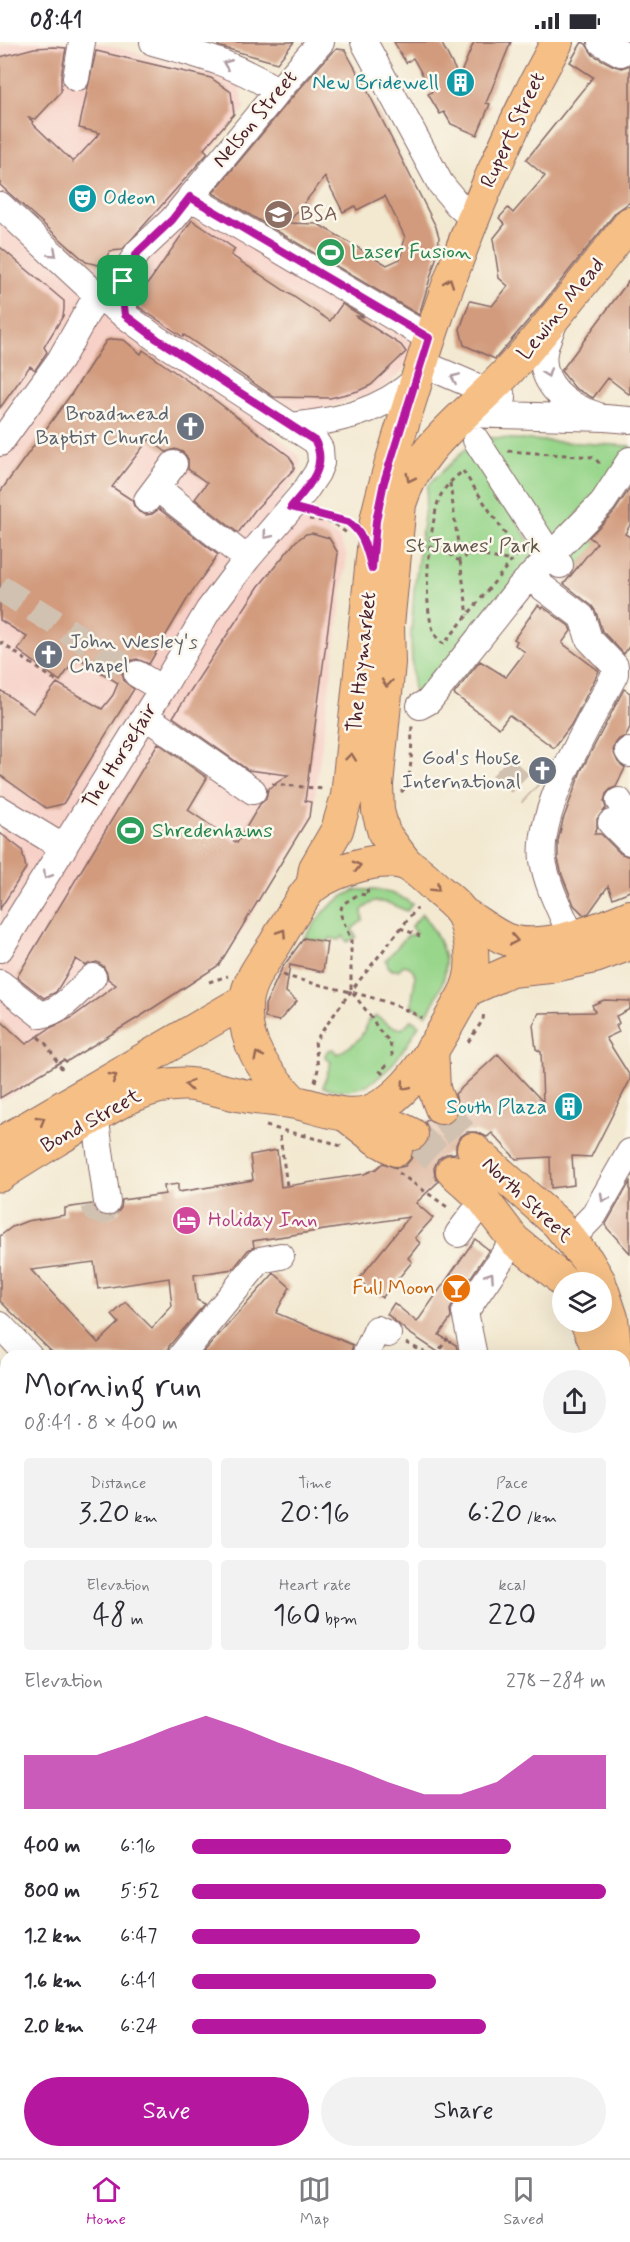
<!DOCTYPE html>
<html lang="en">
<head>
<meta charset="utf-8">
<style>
	body { margin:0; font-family:Mynerve,sans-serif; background:#f2f2f3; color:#2b2b33; height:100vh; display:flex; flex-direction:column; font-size:22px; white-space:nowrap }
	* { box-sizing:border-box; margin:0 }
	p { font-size:20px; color:#7c7c81 }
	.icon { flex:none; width:33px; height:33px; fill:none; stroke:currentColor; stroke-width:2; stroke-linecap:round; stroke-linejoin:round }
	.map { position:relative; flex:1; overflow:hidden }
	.sheet { position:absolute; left:0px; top:1308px; width:630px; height:808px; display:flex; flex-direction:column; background:#fff; border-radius:18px 18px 0 0; box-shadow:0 6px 24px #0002 }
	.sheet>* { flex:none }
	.controls { position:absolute; left:552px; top:1230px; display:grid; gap:12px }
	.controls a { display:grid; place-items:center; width:60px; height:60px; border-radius:50%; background:#fff; box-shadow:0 6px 24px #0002; font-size:30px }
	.pin { position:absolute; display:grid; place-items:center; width:51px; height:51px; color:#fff; margin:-26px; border-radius:12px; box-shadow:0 3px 9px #0006 }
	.round { display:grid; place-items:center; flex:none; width:63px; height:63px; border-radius:32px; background:#f2f2f3 }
	.summary { display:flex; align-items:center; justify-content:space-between; height:102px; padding:0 24px }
	h1 { font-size:33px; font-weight:600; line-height:45px }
	.figures { display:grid; grid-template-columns:repeat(3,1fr); gap:9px; height:102px; padding:6px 24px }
	.figures div { display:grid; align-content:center; border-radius:6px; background:#f2f2f3; text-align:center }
	.figures b { font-size:30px; font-weight:600 }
	.figures small { font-size:16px; font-weight:400 }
	.figures p { font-size:16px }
	.chart { height:168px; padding:12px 24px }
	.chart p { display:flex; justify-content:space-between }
	.chart svg { width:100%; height:108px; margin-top:6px; fill:#b5179e; opacity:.7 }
	.button { display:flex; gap:12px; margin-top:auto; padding:12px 24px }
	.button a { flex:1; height:69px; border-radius:36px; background:#b5179e; color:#fff; font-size:24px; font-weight:600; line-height:69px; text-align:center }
	.button a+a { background:#f2f2f3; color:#2b2b33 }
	ul { padding:0 24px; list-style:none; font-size:20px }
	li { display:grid; grid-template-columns:96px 72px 1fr; align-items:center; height:45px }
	li i { height:15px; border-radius:8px; background:#b5179e }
	.status { display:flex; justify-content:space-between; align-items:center; height:42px; padding:0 30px; background:#fff; direction:ltr }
	.status svg { height:16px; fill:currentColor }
	.menu { display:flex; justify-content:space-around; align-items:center; height:84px; border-top:2px solid #e1e1e2; background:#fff; font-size:16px; color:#7c7c81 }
	.menu a { display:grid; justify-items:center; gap:3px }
	.menu .current { color:#b5179e }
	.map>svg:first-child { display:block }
</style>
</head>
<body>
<div class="status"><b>08:41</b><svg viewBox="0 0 49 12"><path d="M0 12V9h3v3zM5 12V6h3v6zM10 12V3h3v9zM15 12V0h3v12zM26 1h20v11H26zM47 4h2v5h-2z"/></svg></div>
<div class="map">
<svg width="630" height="2116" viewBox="0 0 630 2116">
	<rect width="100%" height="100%" fill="#fbf7ec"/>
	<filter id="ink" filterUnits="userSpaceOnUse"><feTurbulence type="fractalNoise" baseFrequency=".0167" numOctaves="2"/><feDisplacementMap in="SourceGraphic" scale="12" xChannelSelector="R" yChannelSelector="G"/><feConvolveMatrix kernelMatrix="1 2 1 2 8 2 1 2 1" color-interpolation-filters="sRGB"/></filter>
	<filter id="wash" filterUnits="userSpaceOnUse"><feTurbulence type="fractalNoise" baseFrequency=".008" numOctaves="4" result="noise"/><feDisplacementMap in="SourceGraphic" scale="24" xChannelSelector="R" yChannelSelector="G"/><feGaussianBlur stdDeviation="1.35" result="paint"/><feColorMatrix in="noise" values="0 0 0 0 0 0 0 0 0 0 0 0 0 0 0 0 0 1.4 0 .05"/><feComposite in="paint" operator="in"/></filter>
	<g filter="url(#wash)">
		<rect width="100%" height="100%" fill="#f3e9d1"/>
		<path fill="#f7d1c8" d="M 14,0 L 95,0 L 223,33 L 239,43 L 245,66 L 179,150 L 417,303 L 405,326 L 388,343 L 369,353 L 318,368 L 283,365 L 266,386 L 297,412 L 301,419 L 299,431 L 283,455 L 339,497 L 347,513 L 312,776 L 220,924 L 0,1060 L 0,5 Z
			M 630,1732 L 630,2032 L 624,2020 L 624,1735 L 625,1733 Z"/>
		<path fill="#98d68b" stroke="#717a5b" stroke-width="1.5" d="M 479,395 L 630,404 L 630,412 L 554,499 Z
			M 472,401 L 536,512 L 428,649 L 417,653 L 413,648 L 411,595 L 414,549 L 428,443 Z
			M 584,491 L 598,502 L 582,520 L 575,532 L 561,522 Z
			M 356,848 C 377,847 395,849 412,862 L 407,869 L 388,861 L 374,859 L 362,868 L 363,878 L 352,887 L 356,895 L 347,900 L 343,894 L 339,898 L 331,896 L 327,900 L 304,896 C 319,875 331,858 356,848 Z
			M 422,872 C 452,911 453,932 426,973 L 412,964 C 410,950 424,926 404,923 L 398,928 L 392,928 L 388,924 L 386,918 L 407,894 L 414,892 L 415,890 L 411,885 Z
			M 376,974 L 391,984 L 402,987 L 411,978 L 419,983 C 397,1019 373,1060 323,1045 L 331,1020 L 326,1016 L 325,1013 L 328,1008 L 333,1007 L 337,1012 C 354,1003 363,997 368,978 Z
			M 0,1321 L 6,1328 L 6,1455 L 0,1461 Z
			M 6,1578 L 6,1707 L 0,1702 L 0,1584 Z"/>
		<g id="blocks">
			<path fill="#d29b7e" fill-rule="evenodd" d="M 219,0 L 294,0 L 277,21 L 218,4 Z
				M 394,0 L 441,0 L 459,35 L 474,0 L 511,0 L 486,61 L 490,62 L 477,93 L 451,82 L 444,70 L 440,72 L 428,52 L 432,50 L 413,16 L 406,21 Z
				M 582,0 L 586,2 L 593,13 L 614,24 L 622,26 L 630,23 L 630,160 L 616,170 L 543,261 L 495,317 L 464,303 L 460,287 L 470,259 L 492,264 L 508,244 L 499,236 L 493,197 L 505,182 L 499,176 L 508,166 L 513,171 L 545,134 L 526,118 L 593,35 L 570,20 Z
				M 54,5 L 66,6 L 61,34 L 61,50 L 36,77 L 29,76 L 33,80 L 32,81 L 73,120 L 100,91 L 79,86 L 96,9 L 211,36 L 231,50 L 234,72 L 204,107 L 208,111 L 122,208 L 110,209 L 103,221 L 98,223 L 86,220 L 0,143 L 0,15 L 34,6 Z
				M 337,7 L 345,8 L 366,46 L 436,185 L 439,195 L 438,210 L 419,273 L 213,151 L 289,59 L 333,9 ZM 325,135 L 343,170 L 355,164 L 357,168 L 385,154 L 405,195 L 400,217 L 387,223 L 318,182 L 288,181 Z
				M 192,178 L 235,207 L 231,213 L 330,279 L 342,262 L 364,275 L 355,274 L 401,303 L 406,310 L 371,343 L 358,349 L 330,356 L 274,355 L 184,293 L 183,295 L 139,265 L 138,256 Z
				M 0,205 L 64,259 L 64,267 L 63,274 L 44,305 L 47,310 L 35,328 L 30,324 L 0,366 Z
				M 630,237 L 630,353 L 608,336 L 593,356 L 575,346 L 561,329 Z
				M 112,297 L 124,298 L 141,312 L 143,308 L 211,355 L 289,414 L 294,422 L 294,427 L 255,468 L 238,491 L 195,457 L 207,441 L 188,427 L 188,417 L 183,410 L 175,407 L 166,410 L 149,397 L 112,445 L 132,458 L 134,464 L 139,470 L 146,473 L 152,472 L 159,467 L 218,513 L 189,554 L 149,622 L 137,617 L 129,619 L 124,624 L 122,631 L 124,639 L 134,647 L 63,762 L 46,766 L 0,733 L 0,648 L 33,671 L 57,641 L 102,667 L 113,653 L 118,641 L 77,615 L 60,639 L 18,608 L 27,595 L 0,578 L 0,450 L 72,351 L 106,299 Z
				M 630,446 L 630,483 L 625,492 L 630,495 L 630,603 L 624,612 L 602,589 L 596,570 L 592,564 L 564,542 L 597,501 L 589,495 L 614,470 Z
				M 312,491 L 329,496 L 338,511 L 305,759 L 311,760 L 309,775 L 219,923 L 144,972 L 66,1020 L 64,1018 L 0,1056 L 0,978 L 26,1002 L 50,986 L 71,976 L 116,943 L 108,937 L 107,931 L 103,924 L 97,920 L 85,923 L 76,917 L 56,950 L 44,956 L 17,935 L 158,701 L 207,736 L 188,768 L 237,801 L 260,762 L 266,757 L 268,747 L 288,733 L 248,728 L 173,675 L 259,544 L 296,499 L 306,492 Z
				M 538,563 L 542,566 L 543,565 L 569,584 L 571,589 L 562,601 L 599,629 L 571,683 L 554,706 L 509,673 L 499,686 L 454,652 L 480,619 L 506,635 L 525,610 L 515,603 L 517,599 L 514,597 Z
				M 624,647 L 630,651 L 630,685 L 626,694 L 619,697 L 615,702 L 613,709 L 618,720 L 625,726 L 616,745 L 611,747 L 606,752 L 604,760 L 606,766 L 597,777 L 597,786 L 594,792 L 601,792 L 620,811 L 630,815 L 630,849 L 613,856 L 608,844 L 589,871 L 584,873 L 574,863 L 562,833 L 558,817 L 558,799 L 563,778 L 581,729 Z
				M 0,791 L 22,808 L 26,826 L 0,867 Z
				M 304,896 L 327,900 L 323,930 L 290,923 L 286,950 L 297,959 L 279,979 L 265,976 L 265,963 L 282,926 Z
				M 604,958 L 630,959 L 630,967 L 616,974 L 619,981 L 616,984 L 619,990 L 606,996 L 630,1034 L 630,1038 L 591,1115 L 572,1114 L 574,1143 L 551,1146 L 550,1115 L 516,1117 L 492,1091 L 487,1095 L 477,1090 L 467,1090 L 459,1096 L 456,1103 L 456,1111 L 446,1112 L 438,1117 L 434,1126 L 435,1134 L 438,1140 L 416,1161 L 433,1176 L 415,1196 L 420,1201 L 408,1216 L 412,1220 L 382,1256 L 358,1238 L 409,1175 L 253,1199 L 254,1205 L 248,1208 L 233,1227 L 194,1233 L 197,1258 L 205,1262 L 169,1304 L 166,1314 L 56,1314 L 0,1259 L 0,1194 L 12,1185 L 27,1179 L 65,1173 L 65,1166 L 92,1162 L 95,1169 L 101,1174 L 110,1175 L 117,1171 L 121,1166 L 122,1158 L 165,1152 L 164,1144 L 178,1142 L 178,1150 L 253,1138 L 250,1113 L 277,1108 L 281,1145 L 364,1132 L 376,1127 L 383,1121 L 396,1126 L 405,1124 L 411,1117 L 414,1110 L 422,1107 L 428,1099 L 430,1090 L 425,1080 L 428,1078 L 439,1084 L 447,1083 L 454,1078 L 459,1068 L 455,1052 L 498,1012 L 543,1060 L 541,1010 L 536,1007 L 533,983 L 539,971 L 595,970 L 592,963 ZM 94,1220 L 98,1247 L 169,1236 L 172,1264 L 152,1286 L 126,1260 L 112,1273 L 119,1281 L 98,1301 L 31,1228 Z
				M 630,1140 L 630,1211 L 607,1186 L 606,1182 Z
				M 475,1197 L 489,1208 L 453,1262 L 450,1268 L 451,1276 L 439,1293 L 456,1303 L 459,1314 L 444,1314 L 409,1291 L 387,1272 L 394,1261 L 417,1280 Z
				M 274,1231 L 290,1245 L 276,1271 L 353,1303 L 350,1314 L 200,1314 Z"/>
		</g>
	</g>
	<g filter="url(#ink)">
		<use href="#blocks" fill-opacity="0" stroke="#856665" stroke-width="1.5"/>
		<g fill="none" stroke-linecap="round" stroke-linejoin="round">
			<path stroke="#d1c1b0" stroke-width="26" stroke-dasharray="26 13" stroke-linecap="butt" d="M 0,546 L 137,632
				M 501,724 L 531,752
				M 94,1162 L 96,1168 L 104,1169 L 107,1160"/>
			<path stroke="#d1c1b0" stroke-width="32" stroke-dasharray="32 16" stroke-linecap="butt" d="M 441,1066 L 473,1107
				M 412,1092 L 452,1129"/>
			<defs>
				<path id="minor" d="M 153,0 C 200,13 236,22 278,49
					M 364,0 L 440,141 L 457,162 L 472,176
					M 601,0 L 621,11
					M 76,36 L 82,0
					M 190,155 L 429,296
					M 0,163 L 97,253 L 157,297 L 315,399 L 320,407 L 321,421 L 317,431 L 305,449 L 247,517 L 208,569 L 162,647 L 0,907
					M 125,273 L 122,248 L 123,239 L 128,226 L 138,210 L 172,178 L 278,49 L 321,0
					M 555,279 C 551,289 546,299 544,310 C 539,343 568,364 596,373
					M 421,321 L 503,356
					M 464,372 L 605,376 L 630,378
					M 291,384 C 340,378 379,371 417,337
					M 476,398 L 551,514 L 560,523
					M 0,401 L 60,318 L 97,253
					M 157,446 L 247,517
					M 147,458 L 174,422
					M 529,535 L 582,575 L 589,597 L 615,624 L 615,632 C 591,679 537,766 543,818 C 547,844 561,870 572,895
					M 137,632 L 162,647
					M 420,664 L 429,659 L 519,546 L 603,460 L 630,418
					M 145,674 L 253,749
					M 628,709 L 630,712
					M 619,759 L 630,777
					M 0,767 L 64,806
					M 611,781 L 630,800
					M 0,941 L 41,973 C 61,970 79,948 93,935
					M 97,1073 L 97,1087 L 107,1160
					M 458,1192 L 473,1172
					M 571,1197 L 594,1173 L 630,1110
					M 0,1283 L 29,1314
					M 181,1314 L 260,1218 L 281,1214
					M 365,1314 L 377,1287 L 388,1292
					M 474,1314 L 465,1270 L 514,1198
					M 0,1501 L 6,1495
					M 624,1702 L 630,1690
					M 0,1891 L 6,1896
					M 624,2070 L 630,2066
					M 17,2116 L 19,2110
					M 156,2116 L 158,2110
					M 427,2116 L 429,2110
					M 602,2116 L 604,2110"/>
				<path id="major" d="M 407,822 L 384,791 L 378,769 L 377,743 L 389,621 L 388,583 L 400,462 C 418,402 471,371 511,326 C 553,280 591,230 630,181
					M 312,845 L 315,826 L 337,788 L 347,754 L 376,479 C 386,431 402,386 416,340 C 452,222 497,108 557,0
					M 463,871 C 476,879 489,889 503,896 C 539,912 596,888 630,874
					M 466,949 L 511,929 L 550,925 L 595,915 L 630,902
					M 432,1006 L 434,1047 L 441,1066
					M 367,1070 L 412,1092
					M 344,1072 L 376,1097 L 396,1108
					M 473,1107 L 557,1181 L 587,1218 L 600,1240
					M 452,1129 L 483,1157 L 514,1198 L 557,1233 L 563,1240
					M 602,1246 L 612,1276 L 616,1314
					M 586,1280 L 601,1314
					M 624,1395 L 629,1400 L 630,1405
					M 624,1436 L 630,1474"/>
				<path id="highway" d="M 0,1102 L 246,958
					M 0,1133 C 25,1116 51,1101 77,1085 C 110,1065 143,1042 183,1042 C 205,1042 225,1051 246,1054 C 261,1057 278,1057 293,1060 C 318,1064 345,1079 371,1069 C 414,1051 440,994 463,955 C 476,932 473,903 465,878 C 461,865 447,856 437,847 C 429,839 419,829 408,823 C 385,811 333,829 313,844 C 303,852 283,889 275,902 C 264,919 249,937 246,958 C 241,1000 266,1032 294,1060"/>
			</defs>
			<use href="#minor" stroke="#856665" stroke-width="28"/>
			<use href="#major" stroke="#856665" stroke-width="34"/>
			<use href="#highway" stroke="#856665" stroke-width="35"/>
			<path stroke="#856665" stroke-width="3" stroke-dasharray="4.5 4.5" stroke-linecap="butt" d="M 508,409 L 594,415 L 599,421 L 598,426
				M 463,429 L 518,511 L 444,602 C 416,589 430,482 439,457 C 444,445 453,437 463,429 Z
				M 450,441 L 458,502
				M 313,470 L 352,482
				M 309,477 L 332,480 L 348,492
				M451 510a8 8 0 1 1 16 0a8 8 0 1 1-16 0Z
				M 429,505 L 451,509
				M 467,511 L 512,519
				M 460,519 L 468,573
				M 0,600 L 59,641
				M 272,742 L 325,747
				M 401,750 C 414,740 411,698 412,682
				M 367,847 L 368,853 L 359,852 L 346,860 L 342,864 L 340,871 L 351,898 L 351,949 L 372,976 L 378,987 L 390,1000 L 393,1018
				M 400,886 L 420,894
				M 283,933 C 331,948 377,951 422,976
				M 209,940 L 228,934
				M 38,995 L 46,1002 L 62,1027
				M 468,1000 L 483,978 L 484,969
				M 383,1032 L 380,1029 L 388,1022
				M 315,1040 L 318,1027 L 315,999 L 351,949 L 417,866
				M 266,1084 L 305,1094
				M 305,1091 L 305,1094 L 330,1100 L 343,1105
				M 280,1094 L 287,1144
				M 399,1131 L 450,1167
				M 406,1301 L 432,1314
				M 435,1314 L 448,1296
				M 0,1394 L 6,1394
				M 0,1628 L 6,1621
				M 0,1663 L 6,1667"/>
			<use href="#minor" stroke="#fff" stroke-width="26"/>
			<use href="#major" stroke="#f5bf86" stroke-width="32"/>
			<use href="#highway" stroke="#f5bf86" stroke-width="33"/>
		</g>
		<defs><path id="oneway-chevron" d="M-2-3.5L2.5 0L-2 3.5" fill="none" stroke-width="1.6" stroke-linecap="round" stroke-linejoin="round" transform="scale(1.5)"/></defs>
		<g stroke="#ae9aa0">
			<use href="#oneway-chevron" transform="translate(227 22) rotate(-158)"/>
			<use href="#oneway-chevron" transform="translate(53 211) rotate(42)"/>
			<use href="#oneway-chevron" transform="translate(547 331) rotate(70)"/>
			<use href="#oneway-chevron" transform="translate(455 336) rotate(-157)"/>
			<use href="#oneway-chevron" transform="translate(267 493) rotate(130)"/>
			<use href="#oneway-chevron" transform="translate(47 833) rotate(122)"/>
			<use href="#oneway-chevron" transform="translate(604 1156) rotate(120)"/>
			<use href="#oneway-chevron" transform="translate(490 1234) rotate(-56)"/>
		</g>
		<g stroke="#976754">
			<use href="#oneway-chevron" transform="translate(449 240) rotate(-70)"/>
			<use href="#oneway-chevron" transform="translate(410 436) rotate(117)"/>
			<use href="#oneway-chevron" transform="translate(387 641) rotate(95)"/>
			<use href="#oneway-chevron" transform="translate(351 715) rotate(-84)"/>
			<use href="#oneway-chevron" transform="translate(357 824) rotate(-14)"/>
			<use href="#oneway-chevron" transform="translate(436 846) rotate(43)"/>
			<use href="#oneway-chevron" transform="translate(282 891) rotate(-57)"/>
			<use href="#oneway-chevron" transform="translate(514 898) rotate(11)"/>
			<use href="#oneway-chevron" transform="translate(258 1014) rotate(-117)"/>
			<use href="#oneway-chevron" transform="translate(113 1035) rotate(-30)"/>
			<use href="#oneway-chevron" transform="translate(189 1043) rotate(-175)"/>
			<use href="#oneway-chevron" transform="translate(405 1044) rotate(130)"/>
			<use href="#oneway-chevron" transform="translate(41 1078) rotate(-31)"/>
		</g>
	</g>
	<g fill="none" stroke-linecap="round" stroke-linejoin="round" filter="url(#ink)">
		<defs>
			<path id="route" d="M 190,155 L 429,296 L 384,440 L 376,479 L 372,527 C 367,509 364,491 348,480 L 291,465 C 307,446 329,425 315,399 L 157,297 L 125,273 L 122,248 L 128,226 L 138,210 L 172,178 Z"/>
		</defs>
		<use href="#route" stroke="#fff" stroke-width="12"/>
		<use href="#route" stroke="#b5179e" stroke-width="8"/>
	</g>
	<defs>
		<symbol id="building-disc" viewBox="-11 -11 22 22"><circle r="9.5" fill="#0f9aa8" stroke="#fbf7ec"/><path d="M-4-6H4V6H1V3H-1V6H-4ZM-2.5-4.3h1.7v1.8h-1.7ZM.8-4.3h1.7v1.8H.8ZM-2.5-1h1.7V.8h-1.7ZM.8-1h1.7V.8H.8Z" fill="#fff"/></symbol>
		<symbol id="theatre-disc" viewBox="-11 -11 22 22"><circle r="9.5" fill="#0f9aa8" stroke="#fbf7ec"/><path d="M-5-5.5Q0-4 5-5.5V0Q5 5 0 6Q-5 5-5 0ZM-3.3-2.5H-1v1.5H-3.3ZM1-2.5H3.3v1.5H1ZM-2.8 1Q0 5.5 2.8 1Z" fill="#fff"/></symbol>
		<symbol id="school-disc" viewBox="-11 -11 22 22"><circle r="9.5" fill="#8d6e63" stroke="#fbf7ec"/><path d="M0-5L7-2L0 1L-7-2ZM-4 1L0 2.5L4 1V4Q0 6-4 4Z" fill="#fff"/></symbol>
		<symbol id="stadium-disc" viewBox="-11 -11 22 22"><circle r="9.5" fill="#2e9e5b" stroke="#fbf7ec"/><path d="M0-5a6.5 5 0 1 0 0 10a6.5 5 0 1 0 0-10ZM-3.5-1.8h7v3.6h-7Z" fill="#fff"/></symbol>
		<symbol id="church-disc" viewBox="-11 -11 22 22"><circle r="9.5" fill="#6b7280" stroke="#fbf7ec"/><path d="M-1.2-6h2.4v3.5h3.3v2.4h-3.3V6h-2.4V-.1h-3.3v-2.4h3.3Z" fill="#fff"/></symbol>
		<symbol id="hotel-disc" viewBox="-11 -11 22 22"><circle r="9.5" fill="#d1479c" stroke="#fbf7ec"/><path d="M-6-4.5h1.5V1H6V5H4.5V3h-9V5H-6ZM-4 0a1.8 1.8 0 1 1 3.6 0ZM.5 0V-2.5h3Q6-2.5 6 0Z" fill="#fff"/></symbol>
		<symbol id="bar-disc" viewBox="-11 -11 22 22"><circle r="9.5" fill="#e8710a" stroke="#fbf7ec"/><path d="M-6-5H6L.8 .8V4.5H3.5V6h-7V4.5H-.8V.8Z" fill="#fff"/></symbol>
	</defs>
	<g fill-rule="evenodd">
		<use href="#building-disc" x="444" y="24" width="33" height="33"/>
		<use href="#theatre-disc" x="66" y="140" width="33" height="33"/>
		<use href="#school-disc" x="262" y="156" width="33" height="33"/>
		<use href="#stadium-disc" x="314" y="194" width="33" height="33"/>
		<use href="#church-disc" x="174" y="368" width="33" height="33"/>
		<use href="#church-disc" x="32" y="596" width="33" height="33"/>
		<use href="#church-disc" x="526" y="712" width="33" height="33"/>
		<use href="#stadium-disc" x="114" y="772" width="33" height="33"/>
		<use href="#building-disc" x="552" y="1048" width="33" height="33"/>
		<use href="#hotel-disc" x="170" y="1162" width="33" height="33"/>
		<use href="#bar-disc" x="440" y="1230" width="33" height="33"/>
	</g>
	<g text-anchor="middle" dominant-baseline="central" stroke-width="5" stroke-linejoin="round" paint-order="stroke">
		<g font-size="21" fill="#0d838f" stroke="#fbf7ec" text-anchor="end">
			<text x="439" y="41">New Bridewell</text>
			<text x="103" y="156" text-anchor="start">Odeon</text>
			<text x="547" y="1065">South Plaza</text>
		</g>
		<g font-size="21" fill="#4a1f2b" stroke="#fbf7ec">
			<text transform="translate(255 77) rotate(-50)">Nelson Street</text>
			<text transform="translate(513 88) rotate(-65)">Rupert Street</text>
			<text transform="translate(561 267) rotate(-51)">Lewins Mead</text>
			<text transform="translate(362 620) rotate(-84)">The Haymarket</text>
			<text transform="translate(120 714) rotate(-58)">The Horsefair</text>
			<text transform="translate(91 1079) rotate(-29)">Bond Street</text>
			<text transform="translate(527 1158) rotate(43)">North Street</text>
		</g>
		<g font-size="21" fill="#785e54" stroke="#fbf7ec" text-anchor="start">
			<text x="300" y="172">BSA</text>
		</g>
		<g font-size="21" fill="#27864d" stroke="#fbf7ec" text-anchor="start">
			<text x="351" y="210">Laser Fusion</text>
			<text x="152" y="789">Shredenhams</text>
		</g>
		<g font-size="21" fill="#5b616d" stroke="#fbf7ec" text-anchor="end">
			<text x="169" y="372">Broadmead<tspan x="169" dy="24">Baptist Church</tspan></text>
			<text x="69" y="600" text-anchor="start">John Wesley's<tspan x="69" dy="24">Chapel</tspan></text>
			<text x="521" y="716">God's House<tspan x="521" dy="24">International</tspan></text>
		</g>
		<g font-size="21" fill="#615648" stroke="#fbf7ec">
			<text x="473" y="504">St James' Park</text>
		</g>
		<g font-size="21" fill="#b23c85" stroke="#fbf7ec" text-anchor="start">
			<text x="208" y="1178">Holiday Inn</text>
		</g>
		<g font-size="21" fill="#c56008" stroke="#fbf7ec" text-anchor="end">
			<text x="435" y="1246">Full Moon</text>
		</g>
	</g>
</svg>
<div class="controls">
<a><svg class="icon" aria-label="layers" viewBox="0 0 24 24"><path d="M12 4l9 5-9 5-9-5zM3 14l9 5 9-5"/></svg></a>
</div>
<div class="pin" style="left:123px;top:239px;background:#1e9e55"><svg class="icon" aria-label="arrive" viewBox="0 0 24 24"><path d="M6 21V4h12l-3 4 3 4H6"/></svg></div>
<section class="sheet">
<div class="summary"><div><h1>Morning run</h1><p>08:41 · 8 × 400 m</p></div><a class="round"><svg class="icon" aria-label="share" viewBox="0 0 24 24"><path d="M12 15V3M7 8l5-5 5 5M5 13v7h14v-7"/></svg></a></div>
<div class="figures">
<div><p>Distance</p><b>3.20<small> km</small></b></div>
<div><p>Time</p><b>20:16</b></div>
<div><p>Pace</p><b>6:20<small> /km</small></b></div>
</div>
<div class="figures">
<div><p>Elevation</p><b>48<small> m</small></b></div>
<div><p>Heart rate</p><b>160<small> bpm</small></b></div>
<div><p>kcal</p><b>220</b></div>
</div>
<div class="chart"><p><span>Elevation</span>278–284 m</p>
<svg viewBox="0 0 160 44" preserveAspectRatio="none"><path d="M0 44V22L10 22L20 22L30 17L40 11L50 6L60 11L70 17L80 22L90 27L100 33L110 38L120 38L130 33L140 22L150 22L160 22V44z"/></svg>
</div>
<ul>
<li><b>400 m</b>6:16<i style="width:77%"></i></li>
<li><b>800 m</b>5:52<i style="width:100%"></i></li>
<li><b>1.2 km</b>6:47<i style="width:55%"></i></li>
<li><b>1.6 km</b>6:41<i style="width:59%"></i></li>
<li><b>2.0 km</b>6:24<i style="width:71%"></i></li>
</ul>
<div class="button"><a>Save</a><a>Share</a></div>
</section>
</div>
<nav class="menu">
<a class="current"><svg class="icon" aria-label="home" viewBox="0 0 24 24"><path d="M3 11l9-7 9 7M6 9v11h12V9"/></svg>Home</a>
<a><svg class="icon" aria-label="map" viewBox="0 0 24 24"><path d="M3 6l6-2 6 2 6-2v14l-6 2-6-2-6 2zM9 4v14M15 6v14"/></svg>Map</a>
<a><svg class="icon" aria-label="saved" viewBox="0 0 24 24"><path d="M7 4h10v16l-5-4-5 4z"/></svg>Saved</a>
</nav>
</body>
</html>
